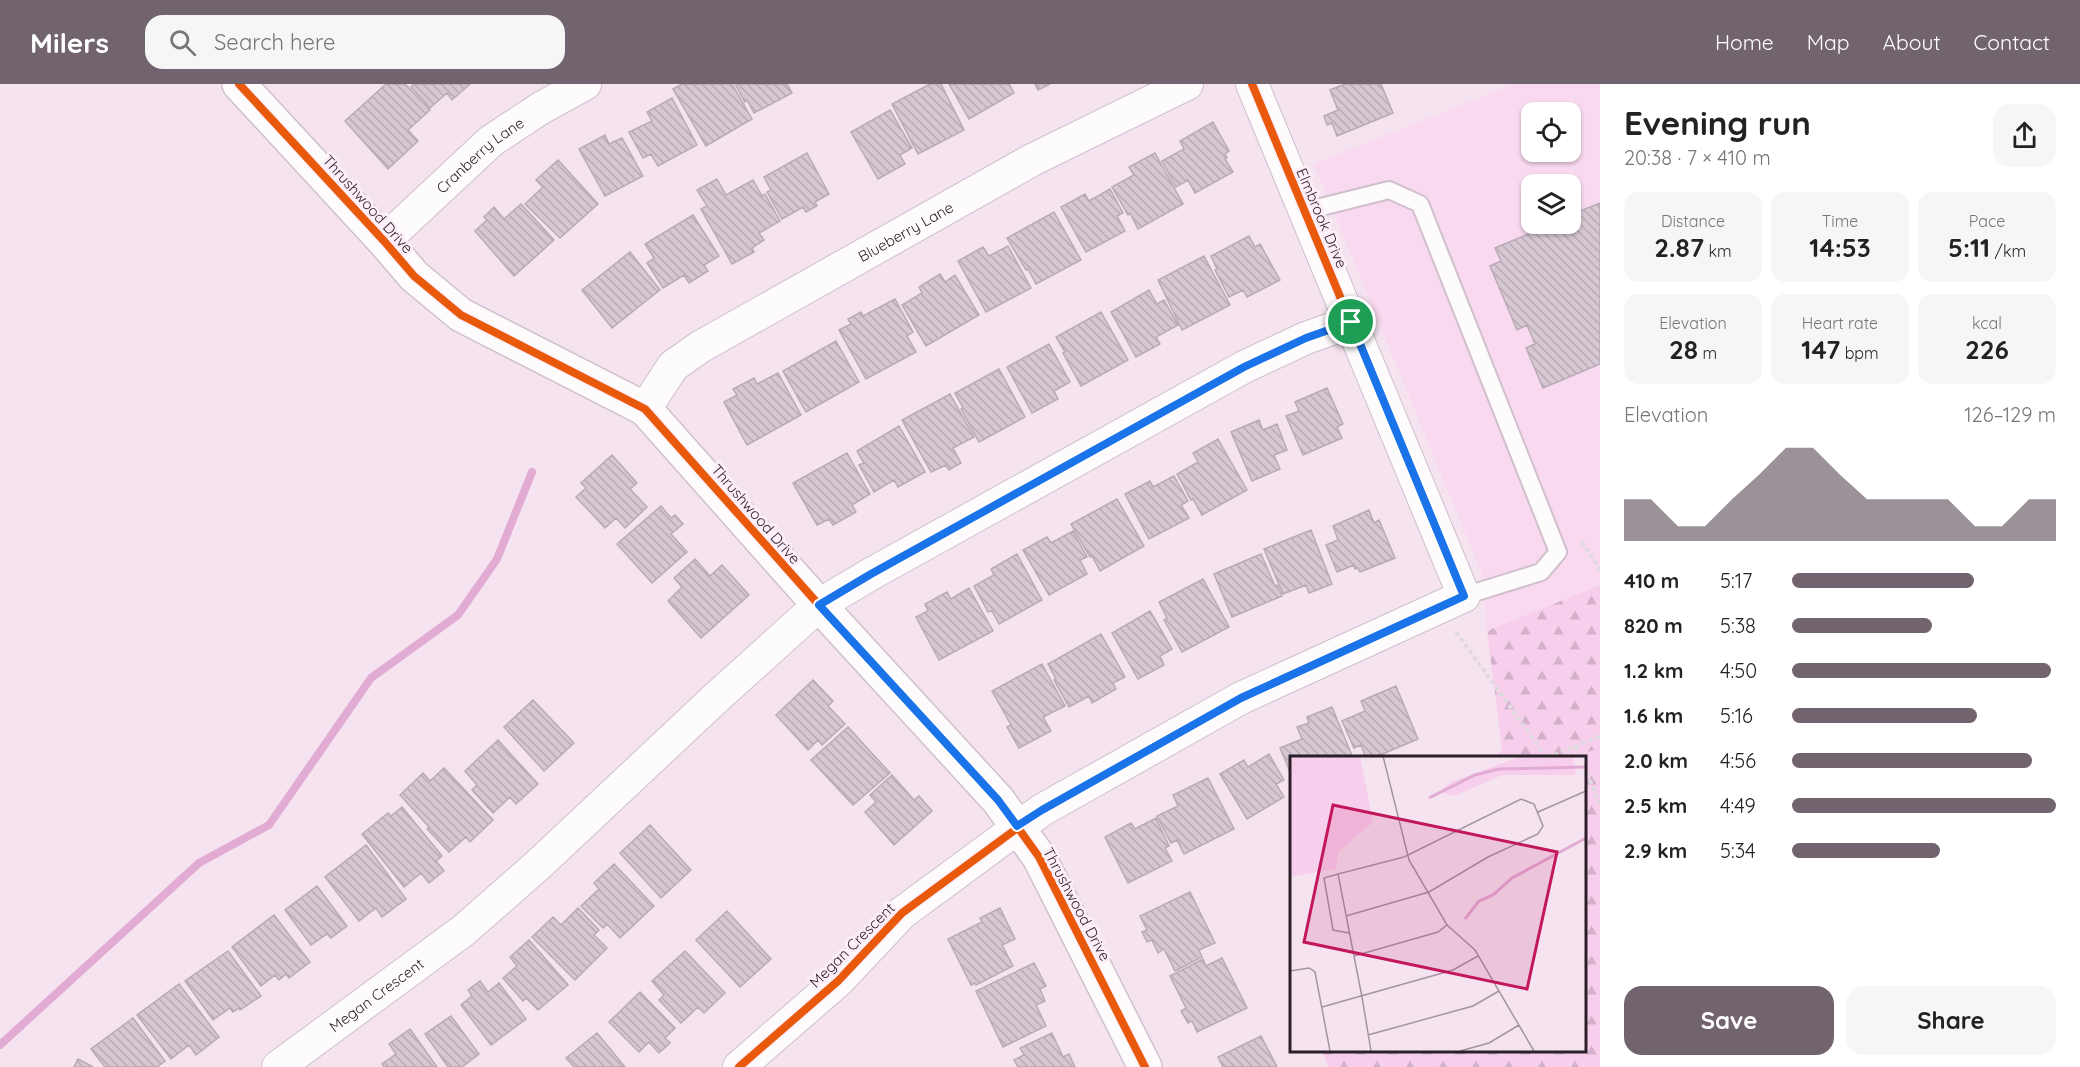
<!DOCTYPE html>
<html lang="en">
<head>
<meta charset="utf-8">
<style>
	body { margin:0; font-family:Quicksand,sans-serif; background:#f6f6f6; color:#222; height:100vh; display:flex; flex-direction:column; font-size:22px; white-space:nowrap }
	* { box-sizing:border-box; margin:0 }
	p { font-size:20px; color:#767676 }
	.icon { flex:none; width:33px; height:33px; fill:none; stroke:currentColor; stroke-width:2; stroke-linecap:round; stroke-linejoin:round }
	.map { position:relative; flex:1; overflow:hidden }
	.details { display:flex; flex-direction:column; background:#fff; width:480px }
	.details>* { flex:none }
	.fabs { position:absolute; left:1521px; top:18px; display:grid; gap:12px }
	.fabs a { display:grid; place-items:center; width:60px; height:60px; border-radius:12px; background:#fff; box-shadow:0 2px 4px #0004; font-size:30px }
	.pin { position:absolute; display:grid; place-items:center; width:51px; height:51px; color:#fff; margin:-26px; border:3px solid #fff; border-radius:50%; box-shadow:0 2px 6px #0007 }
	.round { display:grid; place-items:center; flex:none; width:63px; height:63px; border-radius:18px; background:#f6f6f6 }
	.overview { display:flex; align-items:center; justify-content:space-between; height:102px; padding:0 24px }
	h1 { font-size:33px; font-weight:700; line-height:45px }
	.metrics { display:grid; grid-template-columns:repeat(3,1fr); gap:9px; height:102px; padding:6px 24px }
	.metrics div { display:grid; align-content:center; border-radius:15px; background:#f6f6f6; text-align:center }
	.metrics b { font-size:26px; font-weight:700 }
	.metrics small { font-size:16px; font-weight:400 }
	.metrics p { font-size:16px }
	.chart { height:168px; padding:12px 24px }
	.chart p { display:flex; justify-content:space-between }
	.chart svg { width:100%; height:108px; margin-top:6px; fill:#72646e; opacity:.7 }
	.primary-button { display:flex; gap:12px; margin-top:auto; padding:12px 24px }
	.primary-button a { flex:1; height:69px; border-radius:18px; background:#72646e; color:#fff; font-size:24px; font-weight:700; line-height:69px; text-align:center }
	.primary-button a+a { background:#f6f6f6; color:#222 }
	ul { padding:0 24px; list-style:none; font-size:20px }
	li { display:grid; grid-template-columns:96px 72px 1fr; align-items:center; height:45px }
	li i { height:15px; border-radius:8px; background:#72646e }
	header { display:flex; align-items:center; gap:36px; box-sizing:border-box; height:84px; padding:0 30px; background:#72646e; color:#fff }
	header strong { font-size:28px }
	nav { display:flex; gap:33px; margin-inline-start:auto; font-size:21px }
	.search { width:420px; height:54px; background:#f6f6f6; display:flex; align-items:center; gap:15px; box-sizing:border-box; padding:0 21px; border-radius:18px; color:#767676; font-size:22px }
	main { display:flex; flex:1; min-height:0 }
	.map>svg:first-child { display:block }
</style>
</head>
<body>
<header>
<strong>Milers</strong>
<div class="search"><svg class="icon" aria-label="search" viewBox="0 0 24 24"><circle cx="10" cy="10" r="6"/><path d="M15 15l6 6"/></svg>Search here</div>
<nav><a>Home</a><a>Map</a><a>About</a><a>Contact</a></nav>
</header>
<main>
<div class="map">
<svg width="1600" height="983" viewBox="0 0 1600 983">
	<defs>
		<pattern id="forest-firs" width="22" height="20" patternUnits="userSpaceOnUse" patternTransform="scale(1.5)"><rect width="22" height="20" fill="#f7cfed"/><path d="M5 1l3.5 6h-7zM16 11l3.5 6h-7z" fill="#d4b1cb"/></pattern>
		<pattern id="building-back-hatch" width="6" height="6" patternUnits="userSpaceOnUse" patternTransform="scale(1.5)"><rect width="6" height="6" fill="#d6c8d2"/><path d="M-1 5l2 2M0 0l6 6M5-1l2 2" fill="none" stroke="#b8abb4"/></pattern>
	</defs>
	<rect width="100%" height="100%" fill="#f5e3f0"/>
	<path fill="#f8d9ef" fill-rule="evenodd" d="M 1515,0 L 1600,0 L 1600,501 L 1487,547 L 1482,490 L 1314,80 ZM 1532,28 L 1570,28 L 1570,68 L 1532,68 ZM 1532,100 L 1570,100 L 1570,140 L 1532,140 Z"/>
	<path fill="url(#forest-firs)" d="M 1600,501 L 1600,983 L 1329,983 L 1322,967 L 1584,966 L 1584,674 L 1494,674 L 1502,665 L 1487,547 Z"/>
	<path fill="#f7cfed" d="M 1600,663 L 1600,700 L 1586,669 Z"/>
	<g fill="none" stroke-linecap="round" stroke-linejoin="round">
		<path stroke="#e1abd4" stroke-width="8" d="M 0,961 L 199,779 L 269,741 L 371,594 L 458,531 L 497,475 L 532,388"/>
	</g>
	<path fill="url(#building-back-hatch)" stroke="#b9abb5" stroke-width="1.5" d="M 386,0 L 405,0 L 430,26 L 408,46 L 418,57 L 388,85 L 345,37 Z
		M 414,0 L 470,0 L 452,16 L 447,9 L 430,24 L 411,3 Z
		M 682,0 L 732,0 L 752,35 L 706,62 L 673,5 Z
		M 735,0 L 787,0 L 792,9 L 754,29 L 747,16 L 745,18 Z
		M 930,0 L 941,0 L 964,46 L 918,70 L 892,20 Z
		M 949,0 L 1009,0 L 1014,9 L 969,35 Z
		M 1035,0 L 1050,0 L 1038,6 Z
		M 1345,0 L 1381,0 L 1393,29 L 1337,52 L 1332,39 L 1327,41 L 1324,32 L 1338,26 L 1330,6 Z
		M 672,14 L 697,61 L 658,82 L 651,70 L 643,74 L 629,48 L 652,37 L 647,28 Z
		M 890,26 L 912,64 L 900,71 L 905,80 L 878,95 L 851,48 Z
		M 1213,38 L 1229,67 L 1225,70 L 1227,74 L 1225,75 L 1233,88 L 1195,109 L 1188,96 L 1176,103 L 1162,77 L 1184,65 L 1180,57 Z
		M 605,51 L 609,60 L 622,54 L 643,92 L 605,112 L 579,65 Z
		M 807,69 L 829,110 L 815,118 L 817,122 L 806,128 L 803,123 L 782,135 L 767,108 L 771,106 L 764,93 Z
		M 1155,69 L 1183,120 L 1138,145 L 1130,129 L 1128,131 L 1112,103 L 1134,91 L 1129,83 Z
		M 558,76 L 598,120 L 560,154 L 525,120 L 543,103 L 536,96 Z
		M 717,95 L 726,111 L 753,96 L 762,112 L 765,110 L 780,137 L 759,149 L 764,156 L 752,164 L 754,168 L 732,180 L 701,125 L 707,122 L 697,106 Z
		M 1110,105 L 1123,129 L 1117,132 L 1125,147 L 1086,168 L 1061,123 L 1085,110 L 1089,117 Z
		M 1600,119 L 1600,280 L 1543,304 L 1526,264 L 1535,260 L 1527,241 L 1517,246 L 1490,182 L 1501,177 L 1495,164 L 1552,140 L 1570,140 L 1570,131 Z
		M 521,120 L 554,156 L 514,192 L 475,147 L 487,136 L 484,133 L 494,123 L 504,135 Z
		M 1054,128 L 1081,176 L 1036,200 L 1028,185 L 1026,186 L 1007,154 Z
		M 693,131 L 719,172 L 704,181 L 708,187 L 689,199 L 684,191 L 663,204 L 647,179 L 654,174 L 645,160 Z
		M 1249,152 L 1255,163 L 1260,160 L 1280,196 L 1247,213 L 1243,206 L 1229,213 L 1215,186 L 1217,185 L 1211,172 Z
		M 1008,162 L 1031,204 L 986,228 L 958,177 L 983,163 L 989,172 Z
		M 630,168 L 660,206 L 612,244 L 582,206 Z
		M 1204,172 L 1230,221 L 1182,246 L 1158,196 Z
		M 940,190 L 945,198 L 955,191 L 979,231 L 926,262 L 902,221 L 922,209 L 919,203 Z
		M 1149,206 L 1157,220 L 1164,216 L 1178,241 L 1156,253 L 1160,260 L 1136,273 L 1111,228 Z
		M 895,215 L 913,248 L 907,252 L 916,268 L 866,295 L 839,246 L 851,240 L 848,235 L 861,228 L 863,232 Z
		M 1101,228 L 1128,276 L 1081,302 L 1063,269 L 1065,268 L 1056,253 Z
		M 836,257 L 859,298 L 806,328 L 783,287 Z
		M 1049,260 L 1070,298 L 1054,307 L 1058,315 L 1032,329 L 1007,283 Z
		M 999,285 L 1025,333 L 979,358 L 961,325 L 963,324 L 955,309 Z
		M 778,289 L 801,331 L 747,361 L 724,318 L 737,311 L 733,305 L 754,294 L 757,300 Z
		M 1327,304 L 1343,340 L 1337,343 L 1342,354 L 1303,371 L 1286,332 L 1299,327 L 1295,318 Z
		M 950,310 L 974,353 L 953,364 L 961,379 L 949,386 L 946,381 L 931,388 L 902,336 Z
		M 1259,336 L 1263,346 L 1277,340 L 1287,366 L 1274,371 L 1280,385 L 1252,397 L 1231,348 Z
		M 899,342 L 925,388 L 898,403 L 894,396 L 874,408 L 859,381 L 864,379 L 857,367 Z
		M 1218,355 L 1247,406 L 1202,431 L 1193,415 L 1191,416 L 1177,390 L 1198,378 L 1193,369 Z
		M 847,369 L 870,410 L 852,421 L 856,428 L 833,441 L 829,435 L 817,441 L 793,399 Z
		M 612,371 L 637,399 L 630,405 L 647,423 L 625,444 L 616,434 L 605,444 L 576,413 L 586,404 L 581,399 Z
		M 1174,392 L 1188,417 L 1181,421 L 1189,434 L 1149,455 L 1125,410 L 1150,397 L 1153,403 Z
		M 1117,415 L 1144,462 L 1100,487 L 1092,472 L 1090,473 L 1071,440 Z
		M 661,422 L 671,434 L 675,431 L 683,440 L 671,450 L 687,468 L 652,499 L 617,460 Z
		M 1369,426 L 1374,439 L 1379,436 L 1395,474 L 1360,488 L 1358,484 L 1355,485 L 1354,481 L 1337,488 L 1326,461 L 1338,456 L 1333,442 Z
		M 1311,446 L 1332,500 L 1309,509 L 1306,501 L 1283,510 L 1264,465 Z
		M 1073,447 L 1087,473 L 1080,476 L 1087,490 L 1049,511 L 1023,466 L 1047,453 L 1051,459 Z
		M 1017,470 L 1042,516 L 999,540 L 992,527 L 988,528 L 974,502 L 994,491 L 991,485 Z
		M 1261,470 L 1275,502 L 1277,501 L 1282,512 L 1232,533 L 1214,490 Z
		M 695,475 L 710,492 L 722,481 L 749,511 L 701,554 L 668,517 L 682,503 L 674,494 Z
		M 1203,495 L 1229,543 L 1182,568 L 1164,536 L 1167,534 L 1159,518 Z
		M 969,504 L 993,547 L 939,576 L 916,533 L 928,527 L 925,520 L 947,508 L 951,515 Z
		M 1150,527 L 1172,565 L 1160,572 L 1164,581 L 1138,595 L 1112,549 Z
		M 1101,550 L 1125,593 L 1113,599 L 1116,605 L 1092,619 L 1089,612 L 1069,623 L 1054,596 L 1056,595 L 1048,580 Z
		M 1042,580 L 1065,622 L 1043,633 L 1051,647 L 1019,664 L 1007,643 L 1011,641 L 992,607 Z
		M 813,596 L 833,617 L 828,622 L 845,640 L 822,661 L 818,656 L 808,666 L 776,631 Z
		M 1396,602 L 1418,655 L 1373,674 L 1366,674 L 1361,661 L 1354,664 L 1342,637 L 1365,627 L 1361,617 Z
		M 533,616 L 574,659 L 544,687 L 504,643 Z
		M 1332,623 L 1353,674 L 1291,674 L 1291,690 L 1280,664 L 1302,655 L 1297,643 L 1309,639 L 1307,633 Z
		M 848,643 L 890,689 L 853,721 L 811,676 Z
		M 498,656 L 538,700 L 516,720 L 510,713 L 493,729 L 472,706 L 477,701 L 465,687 Z
		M 1269,670 L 1284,696 L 1276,700 L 1284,713 L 1247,735 L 1220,690 L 1244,676 L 1248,683 Z
		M 444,684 L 493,736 L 470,758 L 466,753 L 449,768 L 427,745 L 429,743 L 400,711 L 423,689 L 430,697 Z
		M 892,691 L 914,716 L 919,712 L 932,727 L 894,761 L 865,728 L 876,718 L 870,711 Z
		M 1208,694 L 1234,745 L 1184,770 L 1177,756 L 1171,759 L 1157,732 L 1178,722 L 1173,711 Z
		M 402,723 L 442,772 L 436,777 L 444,787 L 429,799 L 421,789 L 404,803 L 362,750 L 388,729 L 391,732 Z
		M 1156,734 L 1169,762 L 1165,764 L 1172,777 L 1128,799 L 1105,753 L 1131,739 L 1135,745 Z
		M 650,741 L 691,786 L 661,814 L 620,769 Z
		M 366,761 L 406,815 L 382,833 L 376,824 L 359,837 L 325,793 Z
		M 614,780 L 654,822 L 620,854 L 607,840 L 603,844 L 581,822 L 599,805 L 594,799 Z
		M 317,802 L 347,842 L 331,854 L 327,850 L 311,861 L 285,826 Z
		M 1190,808 L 1215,859 L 1199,866 L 1202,873 L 1175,887 L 1164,865 L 1158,869 L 1152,856 L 1147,858 L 1142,848 L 1147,846 L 1140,832 Z
		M 578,824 L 599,846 L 594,851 L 607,864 L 575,896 L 532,853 L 553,833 L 561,841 Z
		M 1000,824 L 1015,855 L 1002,861 L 1013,882 L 976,901 L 975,899 L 971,901 L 948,855 L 982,838 L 980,834 Z
		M 727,827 L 771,875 L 740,903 L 696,856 Z
		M 274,831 L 310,878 L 289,894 L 286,890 L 279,896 L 275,891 L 261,902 L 232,863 Z
		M 529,856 L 568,901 L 538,926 L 526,914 L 523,917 L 503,894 L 517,882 L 510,873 Z
		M 228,867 L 261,912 L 240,926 L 239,924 L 233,928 L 230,924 L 213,936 L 185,897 Z
		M 685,867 L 725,909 L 704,929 L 698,923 L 681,939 L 659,916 L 664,911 L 652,897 Z
		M 1222,874 L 1247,924 L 1197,948 L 1192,937 L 1188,939 L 1181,927 L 1186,924 L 1170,892 L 1203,875 L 1206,882 Z
		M 1034,879 L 1046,902 L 1040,905 L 1045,917 L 1036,921 L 1046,942 L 1003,963 L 976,907 Z
		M 480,897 L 488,908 L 499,899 L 526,935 L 491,961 L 461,921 L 472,912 L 468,906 Z
		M 179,900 L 219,953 L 196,971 L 189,961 L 171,975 L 137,931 Z
		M 640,908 L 675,944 L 665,954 L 670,959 L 659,969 L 649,958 L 639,968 L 609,938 Z
		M 451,932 L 479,970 L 462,983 L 448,983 L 425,950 Z
		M 133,934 L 165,977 L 157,983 L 105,983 L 91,965 Z
		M 410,945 L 437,983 L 384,983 L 382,980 L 396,970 L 389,960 Z
		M 597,949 L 625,983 L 574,983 L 566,974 Z
		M 1052,949 L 1063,973 L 1069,970 L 1075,983 L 1018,983 L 1014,976 L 1024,971 L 1020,964 Z
		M 1261,952 L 1277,983 L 1223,983 L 1218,973 Z
		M 78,975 L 93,983 L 74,983 Z"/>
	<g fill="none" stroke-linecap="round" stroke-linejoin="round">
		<defs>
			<path id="service" d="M 1305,127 L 1389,106 L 1420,120 L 1558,468 L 1541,488 L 1464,512"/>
			<g id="minor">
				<path id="s1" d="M 384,157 L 491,57 L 541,24 L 585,0"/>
				<path id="s2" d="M 645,325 L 673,282 L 700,263 L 1032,76 L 1187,0"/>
				<path id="s3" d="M 278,983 L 464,846 L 538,781 L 717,613 L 819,521 L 871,490 L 1244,283 L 1306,254 L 1351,238"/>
				<path d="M 739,983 L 838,897 L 902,829 L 1042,726 L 1241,614 L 1464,512 L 1252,0"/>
			</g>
			<path id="tertiary" d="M 239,0 L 384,157 L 414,192 L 461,231 L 645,325 L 819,521 L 998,716 L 1039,773 L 1145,983"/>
		</defs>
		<use href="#service" stroke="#cfc0cb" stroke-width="20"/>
		<use href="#minor" stroke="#cfc0cb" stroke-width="34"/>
		<use href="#tertiary" stroke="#cfc0cb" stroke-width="36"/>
		<path stroke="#e0dade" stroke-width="4" stroke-dasharray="4.5 3" stroke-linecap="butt" d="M 1582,458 L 1600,486
			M 1456,548 L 1547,674
			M 1575,662 L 1580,674
			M 1547,674 L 1600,652
			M 1584,682 L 1600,720"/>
		<use href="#service" stroke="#fefbfd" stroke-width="16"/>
		<use href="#minor" stroke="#fefbfd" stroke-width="32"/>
		<use href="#tertiary" stroke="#fefbfd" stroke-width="33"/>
		<defs>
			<path id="cycleway" d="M 239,0 L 384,157 L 414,192 L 461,231 L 645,325 L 819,521 L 998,716 L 1039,773 L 1145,983
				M 739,983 L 838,897 L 902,829 L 1042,726 L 1241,614 L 1464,512 L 1252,0"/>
		</defs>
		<use href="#cycleway" stroke="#fdeff9" stroke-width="11"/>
		<use href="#cycleway" stroke="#e8590c" stroke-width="8"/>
	</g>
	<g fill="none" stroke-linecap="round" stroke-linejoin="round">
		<defs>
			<path id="route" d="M 1351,238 L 1464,512 L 1241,614 L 1042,726 L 1017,742 L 998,716 L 819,521 L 871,490 L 1244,283 L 1306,254 Z"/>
		</defs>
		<use href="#route" stroke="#fff" stroke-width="12"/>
		<use href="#route" stroke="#1a73e8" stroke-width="8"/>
	</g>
	<g text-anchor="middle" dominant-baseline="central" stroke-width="6" stroke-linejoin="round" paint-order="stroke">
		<g font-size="15" fill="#2b1f28" stroke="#fdeff9">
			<text stroke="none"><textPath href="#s1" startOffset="129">Cranberry Lane</textPath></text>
			<text transform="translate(368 120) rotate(48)">Thrushwood Drive</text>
			<text transform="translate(1322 134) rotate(67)">Elmbrook Drive</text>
			<text stroke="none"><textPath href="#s2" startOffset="320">Blueberry Lane</textPath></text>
			<text transform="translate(756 430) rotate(49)">Thrushwood Drive</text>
			<text transform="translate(1077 820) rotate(62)">Thrushwood Drive</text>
			<text transform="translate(852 861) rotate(-45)">Megan Crescent</text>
			<text stroke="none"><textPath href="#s3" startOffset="122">Megan Crescent</textPath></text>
		</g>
	</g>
	<g transform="translate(1290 672)">
		<rect width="296" height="296" fill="#f5e3f0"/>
		<path d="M 0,0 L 70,0 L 83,66 L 48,96 L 46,113 L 0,121 ZM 232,0 L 283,0 L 286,19 L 212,19 L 164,40 L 149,36 L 161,26 Z" fill="#f7cfed"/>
		<path fill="none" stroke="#e1abd4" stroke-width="3" d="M 139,42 L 185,19 L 209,13 L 296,11M 175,163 L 189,145 L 203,139 L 222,122 L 296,82"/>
		<path fill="none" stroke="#a495a0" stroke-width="1.5" d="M 93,0 L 119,104 L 157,169 L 185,194 L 244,295M 248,56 L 296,35M 48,118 L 34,122 L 43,174 L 59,177M 56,160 L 139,136 L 198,101 L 248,78 L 253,70 L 244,48 L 231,43 L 114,101 L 48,118 L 72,241 L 81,295M 64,200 L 148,176 L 157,169M 0,215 L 19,212 L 25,216 L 40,295M 32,251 L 163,214 L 188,200M 78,279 L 183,250 L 209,235M 170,295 L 199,287 L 229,269"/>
		<path fill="#c2185b" fill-opacity="0.15" stroke="#c2185b" stroke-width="3" d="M 43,49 L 267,96 L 237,233 L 14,186 Z"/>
		<rect width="296" height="296" fill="none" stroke="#2b1f28" stroke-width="3"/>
	</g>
</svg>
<div class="fabs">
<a><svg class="icon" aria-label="locate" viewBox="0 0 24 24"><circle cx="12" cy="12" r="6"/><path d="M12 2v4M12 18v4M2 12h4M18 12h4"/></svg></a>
<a><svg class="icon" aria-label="layers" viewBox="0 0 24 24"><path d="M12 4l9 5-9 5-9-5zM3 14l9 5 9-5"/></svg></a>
</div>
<div class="pin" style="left:1351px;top:238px;background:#1e9e55"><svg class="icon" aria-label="arrive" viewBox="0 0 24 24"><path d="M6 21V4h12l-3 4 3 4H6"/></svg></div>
</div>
<section class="details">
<div class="overview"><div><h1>Evening run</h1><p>20:38 · 7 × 410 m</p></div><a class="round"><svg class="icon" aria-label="share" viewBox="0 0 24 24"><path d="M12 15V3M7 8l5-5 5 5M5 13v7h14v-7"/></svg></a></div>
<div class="metrics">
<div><p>Distance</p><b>2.87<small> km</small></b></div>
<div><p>Time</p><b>14:53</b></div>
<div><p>Pace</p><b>5:11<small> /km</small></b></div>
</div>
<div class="metrics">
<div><p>Elevation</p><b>28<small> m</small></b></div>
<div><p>Heart rate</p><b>147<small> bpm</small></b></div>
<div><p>kcal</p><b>226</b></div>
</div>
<div class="chart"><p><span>Elevation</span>126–129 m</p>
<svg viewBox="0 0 160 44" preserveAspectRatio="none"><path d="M0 44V27L10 27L20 38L30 38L40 27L50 17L60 6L70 6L80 17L90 27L100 27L110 27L120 27L130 38L140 38L150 27L160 27V44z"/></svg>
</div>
<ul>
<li><b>410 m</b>5:17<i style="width:69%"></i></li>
<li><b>820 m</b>5:38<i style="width:53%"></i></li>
<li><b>1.2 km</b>4:50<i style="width:98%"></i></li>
<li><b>1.6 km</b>5:16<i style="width:70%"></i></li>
<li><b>2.0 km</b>4:56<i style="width:91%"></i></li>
<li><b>2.5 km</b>4:49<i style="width:100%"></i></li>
<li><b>2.9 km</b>5:34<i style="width:56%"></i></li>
</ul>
<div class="primary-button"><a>Save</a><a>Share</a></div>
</section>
</main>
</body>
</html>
